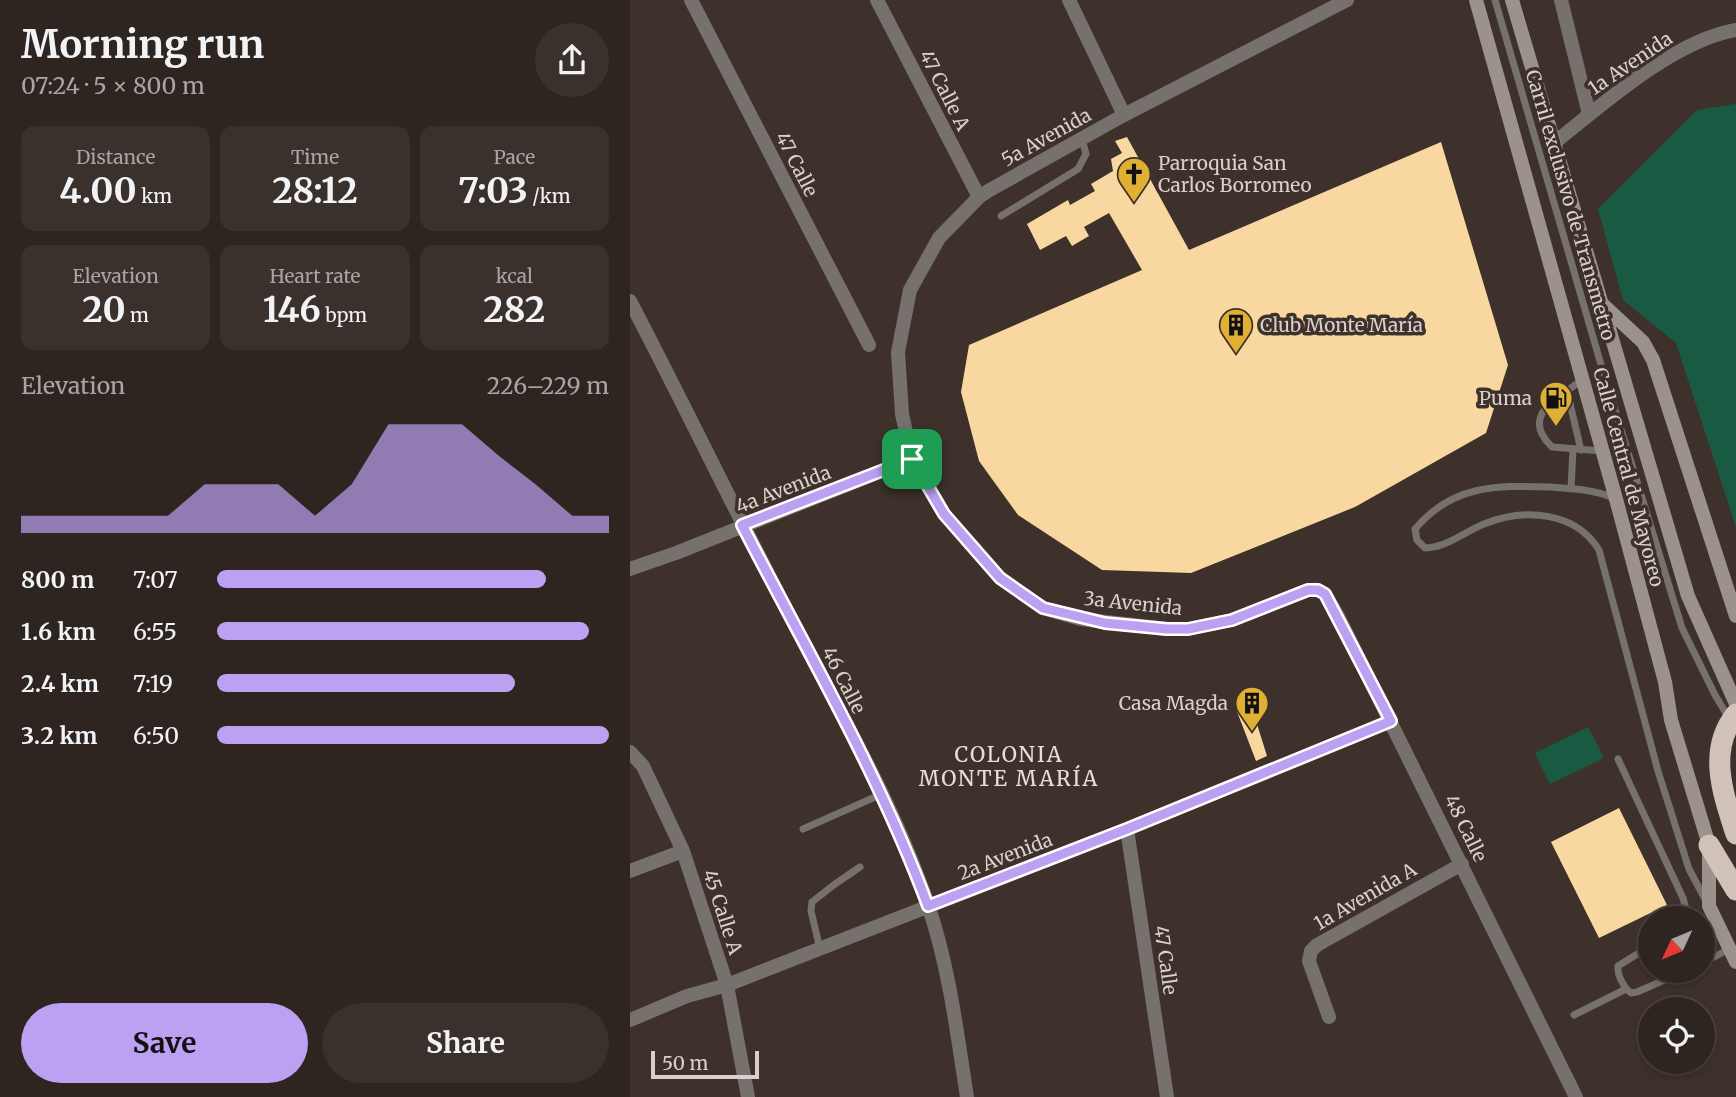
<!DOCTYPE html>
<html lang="en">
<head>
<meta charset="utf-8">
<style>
	body { margin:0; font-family:Merriweather,serif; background:#3a312d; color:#f1f3f6; height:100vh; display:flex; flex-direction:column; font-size:26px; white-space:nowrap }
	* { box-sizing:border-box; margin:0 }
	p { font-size:23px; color:#a7a5a5 }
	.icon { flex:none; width:38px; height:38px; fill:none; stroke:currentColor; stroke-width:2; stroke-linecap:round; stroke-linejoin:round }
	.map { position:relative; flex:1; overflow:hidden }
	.drawer { display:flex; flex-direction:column; background:#2e2520; width:630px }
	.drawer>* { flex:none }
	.needle { width:46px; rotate:226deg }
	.controls { position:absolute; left:1008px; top:906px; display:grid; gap:14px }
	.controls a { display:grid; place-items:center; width:77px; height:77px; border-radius:50%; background:#2e2520; box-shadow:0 4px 10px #0003,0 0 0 2px #49423e; font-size:35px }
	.scale { position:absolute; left:21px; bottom:18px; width:108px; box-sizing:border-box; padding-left:7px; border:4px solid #d9d0cd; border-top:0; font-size:19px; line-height:24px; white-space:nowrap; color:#d9d0cd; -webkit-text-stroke:5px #3e312b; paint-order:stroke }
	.pin { position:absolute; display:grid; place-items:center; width:60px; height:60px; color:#fff; margin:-30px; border-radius:14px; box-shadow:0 4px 10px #0006 }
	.round { display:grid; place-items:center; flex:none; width:74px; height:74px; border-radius:37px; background:#3a312d }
	.headline { display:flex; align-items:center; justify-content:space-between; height:119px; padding:0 21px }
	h1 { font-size:38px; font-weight:700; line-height:52px }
	.stats { display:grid; grid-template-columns:repeat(3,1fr); gap:10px; height:119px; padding:7px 21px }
	.stats div { display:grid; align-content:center; border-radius:14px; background:#3a312d; text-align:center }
	.stats b { font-size:35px; font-weight:700 }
	.stats small { font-size:19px; font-weight:400 }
	.stats p { font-size:19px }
	.chart { height:196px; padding:14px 21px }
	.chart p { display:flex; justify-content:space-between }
	.chart svg { width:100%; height:126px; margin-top:7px; fill:#bca0f2; opacity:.7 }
	.button { display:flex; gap:14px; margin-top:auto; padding:14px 21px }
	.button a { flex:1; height:80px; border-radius:42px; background:#bca0f2; color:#111; font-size:28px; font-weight:700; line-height:80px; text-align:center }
	.button a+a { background:#3a312d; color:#f1f3f6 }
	ul { padding:0 21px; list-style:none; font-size:23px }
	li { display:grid; grid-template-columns:112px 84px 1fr; align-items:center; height:52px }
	li i { height:18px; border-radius:9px; background:#bca0f2 }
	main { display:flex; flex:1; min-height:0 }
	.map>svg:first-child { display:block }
</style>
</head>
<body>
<main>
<section class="drawer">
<div class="headline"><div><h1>Morning run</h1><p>07:24 · 5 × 800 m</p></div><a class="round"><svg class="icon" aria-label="share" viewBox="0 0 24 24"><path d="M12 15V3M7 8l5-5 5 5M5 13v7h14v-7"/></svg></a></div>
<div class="stats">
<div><p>Distance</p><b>4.00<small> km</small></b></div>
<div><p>Time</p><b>28:12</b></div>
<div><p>Pace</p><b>7:03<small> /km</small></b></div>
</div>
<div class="stats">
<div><p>Elevation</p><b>20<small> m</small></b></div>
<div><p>Heart rate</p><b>146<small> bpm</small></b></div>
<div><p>kcal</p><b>282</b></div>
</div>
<div class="chart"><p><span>Elevation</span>226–229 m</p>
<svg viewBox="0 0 160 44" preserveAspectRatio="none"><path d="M0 44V38L10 38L20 38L30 38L40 38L50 27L60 27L70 27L80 38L90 27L100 6L110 6L120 6L130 17L140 27L150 38L160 38V44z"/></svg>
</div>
<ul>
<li><b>800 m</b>7:07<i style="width:84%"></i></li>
<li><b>1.6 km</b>6:55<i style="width:95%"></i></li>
<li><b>2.4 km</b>7:19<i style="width:76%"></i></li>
<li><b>3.2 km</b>6:50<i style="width:100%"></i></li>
</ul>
<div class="button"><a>Save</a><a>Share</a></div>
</section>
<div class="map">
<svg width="1106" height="1097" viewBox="0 0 1106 1097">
	<rect width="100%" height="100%" fill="#3e312b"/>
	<path fill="#195b42" d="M 1106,104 L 1106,527 L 1046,343 L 993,300 L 968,209 L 1067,110 Z
		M 958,727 L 974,758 L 920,784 L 905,753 Z"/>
	<path fill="#f9d7a0" d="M 497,137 L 559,250 L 811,142 L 878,365 L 856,433 L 725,507 L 561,573 L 472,570 L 388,515 L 349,461 L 331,392 L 339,345 L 512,270 L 479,213 L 454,227 L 459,236 L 442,246 L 436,236 L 410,250 L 397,224 L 438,200 L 440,205 L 465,191 L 461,184 L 483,171 L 481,159 L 492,153 L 485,141 Z
		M 621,705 L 637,756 L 626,761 L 606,709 Z
		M 989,808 L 1037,905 L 969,938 L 921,842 Z"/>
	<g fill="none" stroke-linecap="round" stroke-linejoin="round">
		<path stroke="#76716c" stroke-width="7" d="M 865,0 L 970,361 L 1052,628 L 1085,695 L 1100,720
			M 371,216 L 448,169 L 456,154 L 452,139
			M 952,380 C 928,398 889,415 922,447 L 972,451
			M 937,391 L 951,450
			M 941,489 L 943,449
			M 984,498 C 962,489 943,489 919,487 C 866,485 822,485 785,529 L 787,540 L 795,548 C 818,547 834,532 854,524 C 894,508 945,511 969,550 L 1028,771 L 1059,869 L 1075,899
			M 988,759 L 1053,898 L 1057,913 L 1055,919
			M 173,829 L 252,794
			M 1020,946 L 988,966 C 987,975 994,988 1001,993 L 1007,992 L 1055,971
			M 190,949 L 181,911 L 182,902 L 205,884 L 230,867
			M 1073,963 L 1099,949
			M 944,1015 L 996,989"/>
		<path stroke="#76716c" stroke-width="14" d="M 61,0 L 239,345
			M 247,0 L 349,197
			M 439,0 L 494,115
			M 717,0 L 494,115 L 358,191 L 349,197 L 309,238 L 280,290 L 268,352 L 272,414 L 282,459 L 314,514 L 370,578 L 413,608 L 451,619 L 537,629 L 558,629 L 602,620 L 678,590 L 688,590 L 695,594 L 708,616 L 946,1097
			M 931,0 L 959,114
			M 923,144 C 973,104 1043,41 1106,30
			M 0,301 C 55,406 106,513 161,618 C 209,712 264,804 298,905 C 319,966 327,1033 337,1097
			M 0,569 L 46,553 L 282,459
			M 0,752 L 13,766 L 53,851 L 97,985 L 118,1097
			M 497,829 L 537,1097
			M 0,871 L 53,851
			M 699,1017 L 679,961 L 681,951 L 687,945 L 832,864
			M 0,1020 L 57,996 L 97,985 L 497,829 L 761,721"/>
		<path stroke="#9b928b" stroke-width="14" d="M 846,0 L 986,499 L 1035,682 L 1041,720 L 1079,845 L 1079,906 L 1106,962
			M 882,0 L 1058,596 L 1106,704
			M 972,304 L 1013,342 L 1023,360 L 1106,616"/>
		<path stroke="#d1c3b9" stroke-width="21" d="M 1079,845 L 1106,890"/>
		<path stroke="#d1c3b9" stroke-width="21" d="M 1106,714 C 1077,750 1093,794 1106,834"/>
	</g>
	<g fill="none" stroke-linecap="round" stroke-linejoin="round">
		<defs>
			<path id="route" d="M 282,459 L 314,514 L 370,578 L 413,608 L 475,623 L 537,629 L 558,629 L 602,620 L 678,590 L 688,590 L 695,594 L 761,721 L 497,829 L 298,906 C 249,774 177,651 112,525 Z"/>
		</defs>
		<use href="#route" stroke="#fff" stroke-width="14"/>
		<use href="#route" stroke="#bca0f2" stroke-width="9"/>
	</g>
	<defs>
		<symbol id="church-pin" viewBox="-11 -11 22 30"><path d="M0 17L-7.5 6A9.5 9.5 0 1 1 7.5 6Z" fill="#e0b034" stroke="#3e312b"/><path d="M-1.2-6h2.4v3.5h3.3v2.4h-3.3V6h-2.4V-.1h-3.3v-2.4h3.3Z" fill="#111"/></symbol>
		<symbol id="building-pin" viewBox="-11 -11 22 30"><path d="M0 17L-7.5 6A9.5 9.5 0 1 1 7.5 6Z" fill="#e0b034" stroke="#3e312b"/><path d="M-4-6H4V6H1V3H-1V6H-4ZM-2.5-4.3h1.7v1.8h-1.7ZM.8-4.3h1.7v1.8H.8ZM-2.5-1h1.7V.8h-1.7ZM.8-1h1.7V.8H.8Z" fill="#111"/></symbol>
		<symbol id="fuel-pin" viewBox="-11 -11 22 30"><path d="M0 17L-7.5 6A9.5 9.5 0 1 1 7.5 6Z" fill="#e0b034" stroke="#3e312b"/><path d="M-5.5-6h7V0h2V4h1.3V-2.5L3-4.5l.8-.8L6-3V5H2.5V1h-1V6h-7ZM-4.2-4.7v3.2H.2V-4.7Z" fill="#111"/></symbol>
	</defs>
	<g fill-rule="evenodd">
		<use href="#church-pin" x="485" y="155" width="38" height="52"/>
		<use href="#building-pin" x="587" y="306" width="38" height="52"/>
		<use href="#fuel-pin" x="907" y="379" width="38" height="52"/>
		<use href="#building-pin" x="603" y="684" width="38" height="52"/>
	</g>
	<g text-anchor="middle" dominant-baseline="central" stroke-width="7" stroke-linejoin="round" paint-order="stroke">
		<g font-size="19" fill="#d9d0cd" stroke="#3e312b">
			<text transform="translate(1000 63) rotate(-34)">1a Avenida</text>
			<text transform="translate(315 90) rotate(63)">47 Calle A</text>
			<text transform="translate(416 137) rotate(-29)">5a Avenida</text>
			<text transform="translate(167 164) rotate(63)">47 Calle</text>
			<text transform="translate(941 205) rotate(74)">Carril exclusivo de Transmetro</text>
			<text transform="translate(999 477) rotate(75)">Calle Central de Mayoreo</text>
			<text transform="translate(153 489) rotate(-21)">4a Avenida</text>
			<text transform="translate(503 603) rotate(6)">3a Avenida</text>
			<text transform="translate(214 680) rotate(63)">46 Calle</text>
			<text transform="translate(836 828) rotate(64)">48 Calle</text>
			<text transform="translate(375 856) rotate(-21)">2a Avenida</text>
			<text transform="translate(735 896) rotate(-30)">1a Avenida A</text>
			<text transform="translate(93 912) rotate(72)">45 Calle A</text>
			<text transform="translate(536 960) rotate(82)">47 Calle</text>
		</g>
		<g font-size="19" fill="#d9d0cd" stroke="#3e312b" text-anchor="start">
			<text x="528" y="163">Parroquia San<tspan x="528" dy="22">Carlos Borromeo</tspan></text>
			<text x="630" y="325">Club Monte María</text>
			<text x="902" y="398" text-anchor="end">Puma</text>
			<text x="598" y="703" text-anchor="end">Casa Magda</text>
		</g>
		<g font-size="21" letter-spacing="2" fill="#eddcd5" stroke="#3e312b">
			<text x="379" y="754">COLONIA<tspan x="379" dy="24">MONTE MARÍA</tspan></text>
		</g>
	</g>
</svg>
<div class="controls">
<a><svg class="needle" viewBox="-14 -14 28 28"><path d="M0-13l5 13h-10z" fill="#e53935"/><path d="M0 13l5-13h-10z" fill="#a7a5a5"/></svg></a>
<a><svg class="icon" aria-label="locate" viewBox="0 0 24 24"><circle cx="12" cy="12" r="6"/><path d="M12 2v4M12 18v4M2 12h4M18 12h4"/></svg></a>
</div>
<div class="scale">50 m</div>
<div class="pin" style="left:282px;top:459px;background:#1e9e55"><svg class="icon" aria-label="arrive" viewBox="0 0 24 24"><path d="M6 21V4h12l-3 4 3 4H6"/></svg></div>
</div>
</main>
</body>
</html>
